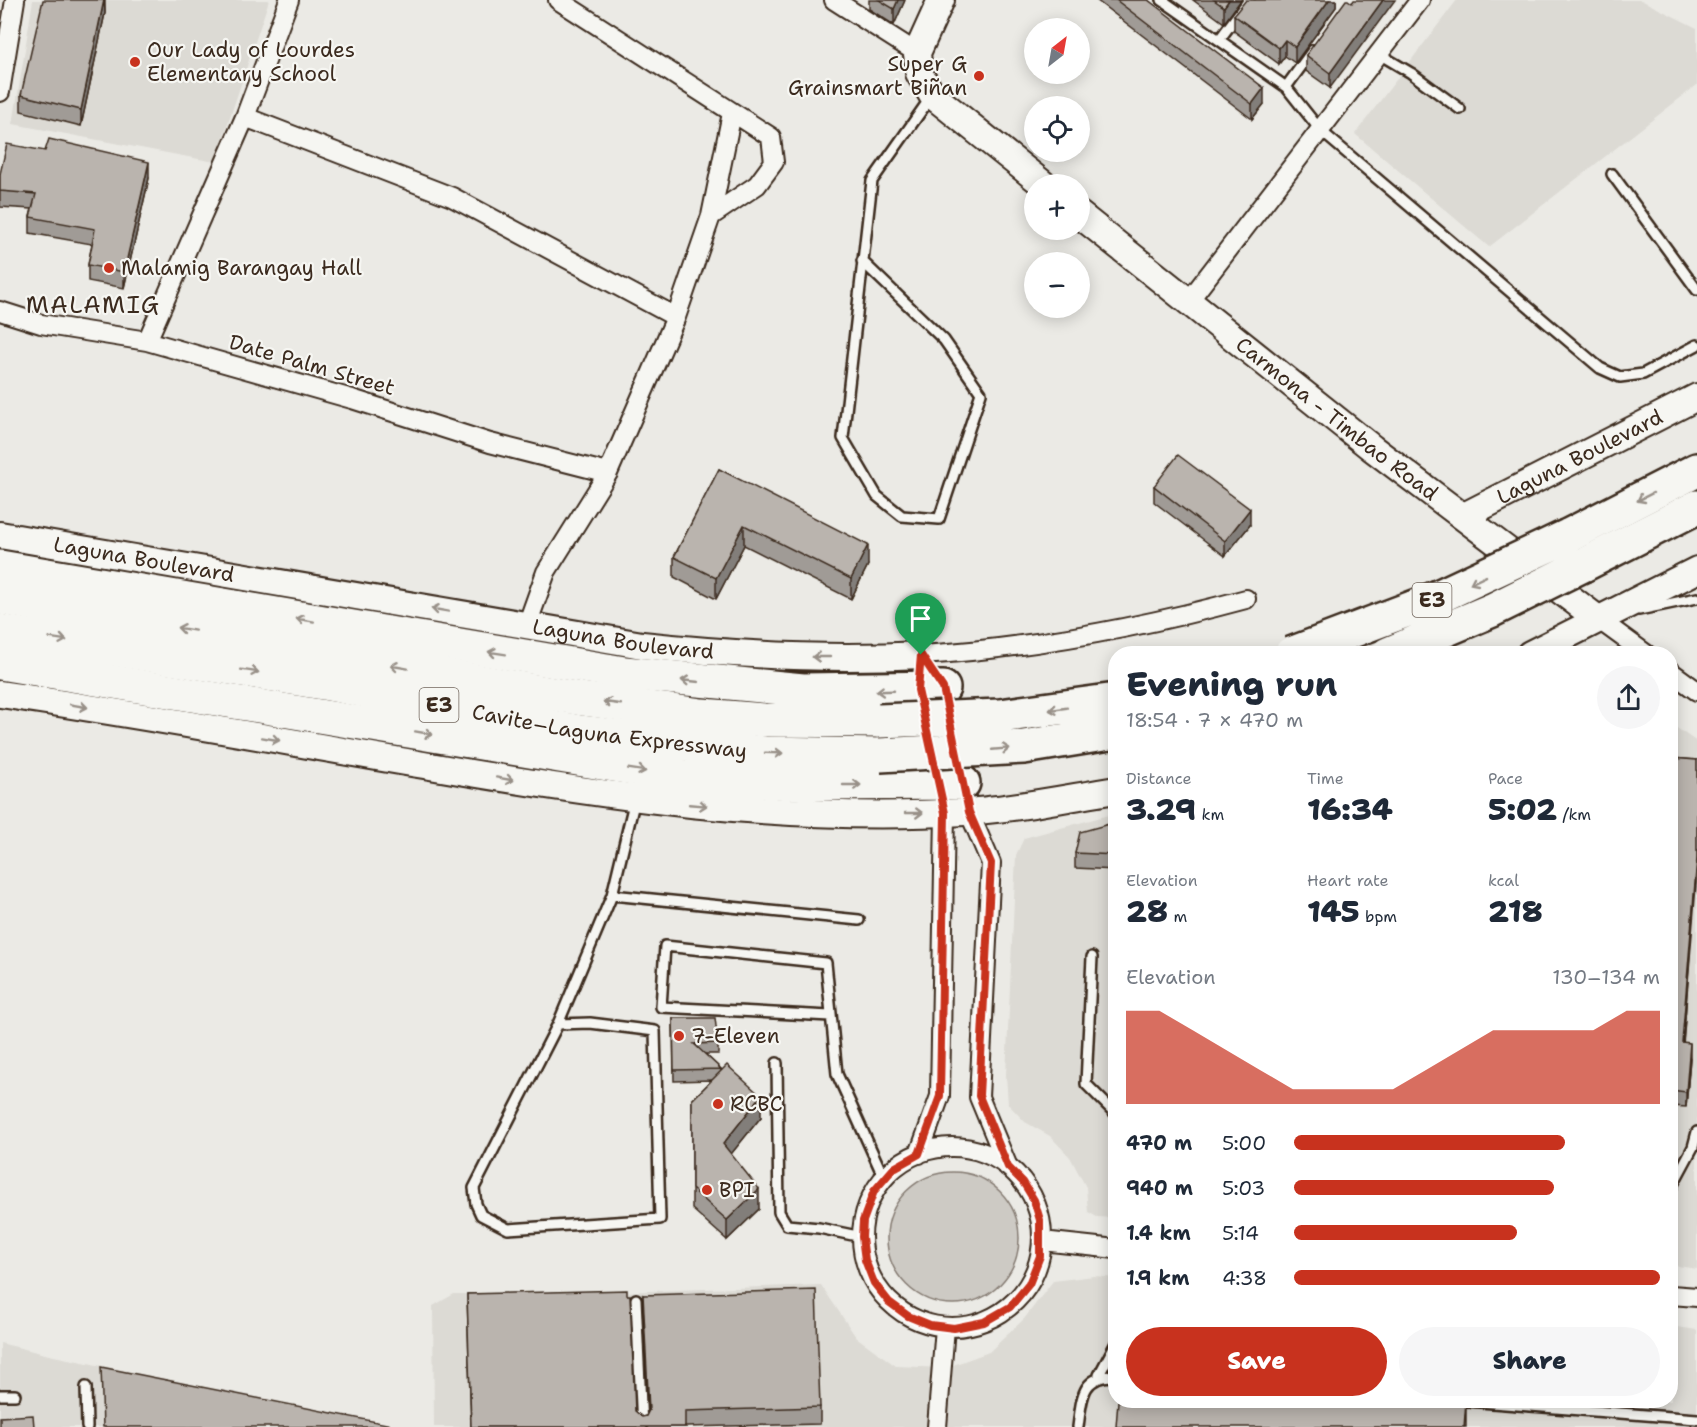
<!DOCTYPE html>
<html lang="en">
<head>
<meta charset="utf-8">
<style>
	body { margin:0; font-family:"Shantell Sans",sans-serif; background:#f6f6f7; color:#1f2937; height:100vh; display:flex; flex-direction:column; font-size:22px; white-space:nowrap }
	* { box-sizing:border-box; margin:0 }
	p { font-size:20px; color:#747a83 }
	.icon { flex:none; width:33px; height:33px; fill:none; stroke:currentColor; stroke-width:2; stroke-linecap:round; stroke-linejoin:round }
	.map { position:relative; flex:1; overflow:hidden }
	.side { position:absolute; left:1108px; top:646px; width:570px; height:762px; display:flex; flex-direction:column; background:#fff; border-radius:24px; box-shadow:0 3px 15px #0003 }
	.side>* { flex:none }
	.needle { width:39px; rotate:31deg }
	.fabs { position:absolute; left:1024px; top:18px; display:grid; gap:12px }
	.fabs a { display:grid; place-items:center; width:66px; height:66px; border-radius:50%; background:#fff; box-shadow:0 3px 15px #0003; font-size:30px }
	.pin { position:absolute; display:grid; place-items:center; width:51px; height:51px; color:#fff; margin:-62px -26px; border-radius:50% 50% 50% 0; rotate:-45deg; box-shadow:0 0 6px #0007 }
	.pin .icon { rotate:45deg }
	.round { display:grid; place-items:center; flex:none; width:63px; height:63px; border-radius:32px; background:#f6f6f7 }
	.summary { display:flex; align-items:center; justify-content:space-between; height:102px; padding:0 18px }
	h1 { font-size:33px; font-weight:800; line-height:45px }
	.stats { display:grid; grid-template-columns:repeat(3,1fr); gap:9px; height:102px; padding:6px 18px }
	.stats div { display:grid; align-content:center }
	.stats b { font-size:30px; font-weight:800 }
	.stats small { font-size:16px; font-weight:400 }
	.stats p { font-size:16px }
	.chart { height:168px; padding:12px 18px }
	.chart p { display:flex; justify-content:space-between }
	.chart svg { width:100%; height:108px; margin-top:6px; fill:#c8321e; opacity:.7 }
	.button { display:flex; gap:12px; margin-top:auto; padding:12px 18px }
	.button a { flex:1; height:69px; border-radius:36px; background:#c8321e; color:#fff; font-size:24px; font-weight:800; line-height:69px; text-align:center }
	.button a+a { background:#f6f6f7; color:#1f2937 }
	ul { padding:0 18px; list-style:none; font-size:20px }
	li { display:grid; grid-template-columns:96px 72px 1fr; align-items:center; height:45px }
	li i { height:15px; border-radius:8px; background:#c8321e }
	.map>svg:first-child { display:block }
</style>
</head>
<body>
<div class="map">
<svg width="1697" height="1427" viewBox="0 0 1697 1427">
	<rect width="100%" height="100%" fill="#ebeae5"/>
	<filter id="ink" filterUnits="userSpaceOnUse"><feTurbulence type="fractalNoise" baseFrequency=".0167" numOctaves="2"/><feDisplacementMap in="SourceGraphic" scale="12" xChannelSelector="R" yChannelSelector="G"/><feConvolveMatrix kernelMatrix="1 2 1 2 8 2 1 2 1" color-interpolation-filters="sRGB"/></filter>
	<g filter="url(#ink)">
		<path fill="#dcdad4" d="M 33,0 L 269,0 L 215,162 L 13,124 Z
			M 1457,0 L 1641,0 L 1697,28 L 1697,85 L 1489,247 L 1355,134 Z
			M 1671,724 L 1697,742 L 1697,1269 L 1671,1265 Z
			M 1116,813 L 1116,1218 L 1097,1217 L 1088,1212 L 1086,1187 L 1070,1157 L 1050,1136 L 1025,1122 L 1008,1104 L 1006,1075 L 1016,855 L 1024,838 Z
			M 1094,1276 L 1116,1278 L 1116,1401 L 1671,1401 L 1671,1326 L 1697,1330 L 1697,1427 L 434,1427 L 433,1306 L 454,1294 L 564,1294 L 821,1285 L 856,1337 L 896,1366 L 945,1368 L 989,1352 L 1024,1319 L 1053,1281 Z
			M 0,1343 L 49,1355 L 395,1427 L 0,1427 Z"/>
		<path fill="#cdcac4" stroke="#847a71" stroke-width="1.5" d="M887 1238a66 66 0 1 1 132 0a66 66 0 1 1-132 0Z"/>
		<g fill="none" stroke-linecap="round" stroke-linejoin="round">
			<defs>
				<path id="service" d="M 1162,0 L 1286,87 L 1321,131 L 1600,368 L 1620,377 L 1643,374 L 1697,345
					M 1219,40 L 1249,0
					M 1379,54 L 1411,73 L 1460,109
					M 1286,87 L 1313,50
					M 1612,174 L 1697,290
					M 862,261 L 944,340 L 981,393 L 939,519 L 902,516 L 877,496 L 843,438 L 872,181 L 931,97
					M 1639,610 L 1697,598
					M 612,895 L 859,920
					M 1092,957 L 1086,1084 L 1116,1114
					M 830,1016 L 661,1007 L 665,946 L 826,963 L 837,1074 L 884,1178
					M 558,1024 L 590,1023 L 655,1031 L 660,1219 L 508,1229 L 481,1215 L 476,1204 L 474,1188 L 558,1024 L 612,895 L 635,799
					M 777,1063 L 779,1212 L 787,1225 L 819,1228 L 862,1237
					M 1671,1188 L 1693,1147 L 1697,1132
					M 636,1299 L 642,1427
					M 1099,1375 L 1116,1343
					M 86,1387 L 87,1427
					M 0,1395 L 15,1395
					M 1467,1401 L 1697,1419
					M 1078,1427 C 1082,1398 1081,1375 1116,1376"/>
				<path id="minor" d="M 558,0 L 771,137 L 774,162 L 757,185 L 711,216
					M 834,0 L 917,53
					M 0,92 L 15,0
					M 245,117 L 452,197 L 676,317
					M 1188,302 L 1420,0
					M 0,311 L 41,324 L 147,341 L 352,399 L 490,443 L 608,473
					M 147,341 L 245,117 L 289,0
					M 1598,619 L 1646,654
					M 527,625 L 546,572 L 608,473 L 676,317 L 711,216 L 732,113
					M 921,655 C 1032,648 1139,628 1246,599
					M 1671,672 L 1697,691
					M 969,812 L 991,863 L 979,1097 L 1008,1167
					M862 1237a90 90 0 1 1 180 0a90 90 0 1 1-180 0Z
					M 919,1154 L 940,1096 L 945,813
					M 1042,1241 L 1116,1249
					M 1671,1295 L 1697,1297
					M 937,1427 L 945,1327"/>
				<g id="secondary">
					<path d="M 941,0 L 917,53 L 919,73 L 932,95 L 1043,184"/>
					<path id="s1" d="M 1080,215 L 1372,448 L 1598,619"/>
					<path id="s2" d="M 1464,516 L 1697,397"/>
					<path id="s3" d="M 0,535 L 642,645 C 735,655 827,660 921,655"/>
					<path d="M 1530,654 L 1697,570"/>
					<path d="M 0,694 C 142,715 283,741 424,765 C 603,796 783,823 965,812 C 1015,809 1066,798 1116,790"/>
				</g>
				<g id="motorway">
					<path d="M 1568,536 L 1697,470"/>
					<path d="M 1583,565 L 1697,507"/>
					<path d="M 0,567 L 624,673 L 803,690 L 943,688"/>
					<path d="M 0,598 L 582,699 L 702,715 L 764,720 L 879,721"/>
					<path id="s4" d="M 0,631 L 329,684 L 580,732 L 764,753 L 880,755"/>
					<path d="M 0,663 L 686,777 L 810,784 L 963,783"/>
				</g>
			</defs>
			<use href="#service" stroke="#3b2a1e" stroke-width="14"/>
			<use href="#minor" stroke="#3b2a1e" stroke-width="22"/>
			<use href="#secondary" stroke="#3b2a1e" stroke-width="30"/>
			<use href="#motorway" stroke="#3b2a1e" stroke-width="38"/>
			<use href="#service" stroke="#f6f6f2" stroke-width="9"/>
			<use href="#minor" stroke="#f6f6f2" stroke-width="18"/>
			<use href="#secondary" stroke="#f6f6f2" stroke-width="26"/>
			<use href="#motorway" stroke="#f6f6f2" stroke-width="33"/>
			<defs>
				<path id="motorway-bridge" d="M 1291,654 L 1423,604 L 1568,536
					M 1388,654 L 1492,610 L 1583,565
					M 879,721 L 1000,716 L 1116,700
					M 880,755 L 1024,747 L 1116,732"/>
			</defs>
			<use href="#motorway-bridge" stroke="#3b2a1e" stroke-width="38" stroke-linecap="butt"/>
			<use href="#motorway-bridge" stroke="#f6f6f2" stroke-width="33"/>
		</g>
		<path fill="#a09b96" stroke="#3b2a1e" stroke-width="1.5" d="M 105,0 L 105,13 L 81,126 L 21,111 L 21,95 Z
			M 869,0 L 905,0 L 894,25 L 869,9 Z
			M 1096,0 L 1148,0 L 1264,104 L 1252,119 Z
			M 1193,0 L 1241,0 L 1224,23 Z
			M 1336,0 L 1336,7 L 1295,63 L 1285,56 L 1279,64 L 1234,31 L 1234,15 Z
			M 1352,3 L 1330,88 L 1306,71 L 1306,55 Z
			M 0,174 L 149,178 L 124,288 L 88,281 L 88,265 L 92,244 L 30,233 L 30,217 L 32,209 L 0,207 Z
			M 719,469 L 868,565 L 851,599 L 744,545 L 716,599 L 674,577 L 674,557 Z
			M 1154,486 L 1250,525 L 1225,556 L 1154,502 Z
			M 1671,758 L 1697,760 L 1697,874 L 1683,1042 L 1690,1058 L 1686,1107 L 1671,1106 Z
			M 1116,822 L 1116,870 L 1075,868 L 1075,853 Z
			M 673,1018 L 718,1043 L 718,1054 L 705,1054 L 721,1069 L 721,1071 L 761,1117 L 731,1154 L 759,1209 L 727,1240 L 692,1209 L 692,1100 L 712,1080 L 674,1081 Z
			M 467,1294 L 627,1295 L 635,1411 L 642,1417 L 646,1416 L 648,1412 L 643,1295 L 820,1407 L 820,1424 L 687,1427 L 471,1427 Z"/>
		<path fill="#827e7a" stroke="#3b2a1e" stroke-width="1.5" d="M 104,0 L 105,13 L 81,126 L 81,110 Z
			M 898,0 L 905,0 L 894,25 L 894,9 Z
			M 1229,0 L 1241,0 L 1224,23 L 1224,7 Z
			M 1329,0 L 1336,0 L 1336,7 L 1295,63 L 1295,47 Z
			M 1383,0 L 1395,0 L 1330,88 L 1330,73 Z
			M 1285,40 L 1285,56 L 1279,64 L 1279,48 Z
			M 1264,88 L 1264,104 L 1252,119 L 1252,104 Z
			M 149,162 L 149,178 L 124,288 L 124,272 Z
			M 1250,509 L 1250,525 L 1225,556 L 1225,541 Z
			M 744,525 L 744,545 L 716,599 L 716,578 Z
			M 868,545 L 868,565 L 851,599 L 851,579 Z
			M 1696,858 L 1696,874 L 1682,1058 L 1682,1042 Z
			M 1690,1043 L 1690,1058 L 1686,1107 L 1686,1092 Z
			M 761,1096 L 761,1117 L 723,1164 L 723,1144 Z
			M 759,1189 L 759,1209 L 727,1240 L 727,1220 Z
			M 1466,1401 L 1466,1427 L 1464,1427 Z"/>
		<path fill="#bab4ae" stroke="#3b2a1e" stroke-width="1.5" d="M 43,0 L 104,0 L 81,110 L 21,95 Z
			M 879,0 L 898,0 L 894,9 Z
			M 1116,0 L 1148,0 L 1264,88 L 1252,104 Z
			M 1214,0 L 1229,0 L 1224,7 Z
			M 1246,0 L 1329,0 L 1295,47 L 1285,40 L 1279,48 L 1234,15 Z
			M 1346,0 L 1348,0 L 1352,3 L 1354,0 L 1383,0 L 1330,73 L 1306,55 Z
			M 49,139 L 149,162 L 124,272 L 88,265 L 95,229 L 30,217 L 36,194 L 0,191 L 0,174 L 7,144 L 45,151 Z
			M 1178,455 L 1250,509 L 1225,541 L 1154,486 Z
			M 719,469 L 868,545 L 851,579 L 744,525 L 716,578 L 674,557 Z
			M 1671,758 L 1697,760 L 1697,858 L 1682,1042 L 1690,1043 L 1686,1092 L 1671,1090 Z
			M 1116,822 L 1116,855 L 1075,853 L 1080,832 Z
			M 673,1018 L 715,1018 L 718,1043 L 694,1044 L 721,1069 L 674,1070 Z
			M 727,1065 L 761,1096 L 723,1144 L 759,1189 L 727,1220 L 692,1189 L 692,1100 Z
			M 627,1290 L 627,1295 L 630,1295 L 635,1411 L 642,1417 L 646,1416 L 649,1410 L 643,1295 L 816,1290 L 820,1407 L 685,1411 L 685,1427 L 471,1427 L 467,1294 Z
			M 101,1367 L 397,1426 L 397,1427 L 103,1427 Z
			M 1118,1401 L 1466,1401 L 1464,1427 L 1116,1427 Z
			M 33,1415 L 34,1427 L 0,1427 L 0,1417 Z
			M 1692,1424 L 1697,1425 L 1697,1427 L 1691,1427 Z"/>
		<defs><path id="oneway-shaft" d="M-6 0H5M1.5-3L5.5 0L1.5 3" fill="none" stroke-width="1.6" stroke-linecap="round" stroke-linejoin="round" transform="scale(1.5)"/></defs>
		<g stroke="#989088">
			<use href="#oneway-shaft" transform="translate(1645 497) rotate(153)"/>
			<use href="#oneway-shaft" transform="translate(1478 580) rotate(154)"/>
			<use href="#oneway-shaft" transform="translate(440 610) rotate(-170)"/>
			<use href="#oneway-shaft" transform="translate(305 620) rotate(-170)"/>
			<use href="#oneway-shaft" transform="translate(186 629) rotate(-170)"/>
			<use href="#oneway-shaft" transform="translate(58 639) rotate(9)"/>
			<use href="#oneway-shaft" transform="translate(497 653) rotate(-171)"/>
			<use href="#oneway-shaft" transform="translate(821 657) rotate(-180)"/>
			<use href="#oneway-shaft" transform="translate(399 667) rotate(-170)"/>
			<use href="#oneway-shaft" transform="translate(250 671) rotate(9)"/>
			<use href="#oneway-shaft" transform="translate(690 681) rotate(-174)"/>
			<use href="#oneway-shaft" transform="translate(885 691) rotate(178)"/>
			<use href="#oneway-shaft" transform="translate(612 703) rotate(-172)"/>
			<use href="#oneway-shaft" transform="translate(79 706) rotate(10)"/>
			<use href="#oneway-shaft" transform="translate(1058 709) rotate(172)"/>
			<use href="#oneway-shaft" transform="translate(424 733) rotate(10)"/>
			<use href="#oneway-shaft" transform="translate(271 739) rotate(10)"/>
			<use href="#oneway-shaft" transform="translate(1001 749) rotate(-5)"/>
			<use href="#oneway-shaft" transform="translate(774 753) rotate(2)"/>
			<use href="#oneway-shaft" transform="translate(637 770) rotate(9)"/>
			<use href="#oneway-shaft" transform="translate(505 779) rotate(10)"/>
			<use href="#oneway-shaft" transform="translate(852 785)"/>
			<use href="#oneway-shaft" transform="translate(698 805) rotate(5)"/>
			<use href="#oneway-shaft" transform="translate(914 813)"/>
		</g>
	</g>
	<g fill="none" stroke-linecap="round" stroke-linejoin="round" filter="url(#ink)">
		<defs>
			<path id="route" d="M 921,655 L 943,688 L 969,812 L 991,863 L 979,1096 L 1008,1167 L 1023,1182 L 1034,1200 L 1040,1220 L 1040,1256 L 1029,1284 L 1010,1307 L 984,1322 L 954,1328 L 930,1325 L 908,1316 L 889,1302 L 874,1283 L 865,1260 L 862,1237 L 863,1221 L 874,1191 L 894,1168 L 919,1154 L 940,1096 L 945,813 L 918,690 Z"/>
		</defs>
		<use href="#route" stroke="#fff" stroke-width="12"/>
		<use href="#route" stroke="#c8321e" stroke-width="8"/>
	</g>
	<g fill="#c8321e" stroke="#f6f6f2" stroke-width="2">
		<circle cx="135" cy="62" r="6"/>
		<circle cx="979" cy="76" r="6"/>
		<circle cx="109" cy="268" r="6"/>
		<circle cx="679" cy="1036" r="6"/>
		<circle cx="718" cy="1104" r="6"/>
		<circle cx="707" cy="1190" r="6"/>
	</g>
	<g text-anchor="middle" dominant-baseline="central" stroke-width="4.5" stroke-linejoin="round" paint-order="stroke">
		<g fill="#f6f6f2" stroke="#73675e" stroke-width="1.5">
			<rect x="1412.5" y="583" width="39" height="34" rx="4.5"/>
			<rect x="419.5" y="688" width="39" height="34" rx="4.5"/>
		</g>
		<g font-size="20" font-weight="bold" fill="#3b2a1e">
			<text x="1432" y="600">E3</text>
			<text x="439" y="705">E3</text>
		</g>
		<g font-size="21" fill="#3b2a1e" stroke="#f6f6f2" text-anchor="start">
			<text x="147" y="50">Our Lady of Lourdes<tspan x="147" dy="24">Elementary School</tspan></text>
			<text x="967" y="64" text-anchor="end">Super G<tspan x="967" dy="24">Grainsmart Biñan</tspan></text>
			<text x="121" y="268">Malamig Barangay Hall</text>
			<text x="691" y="1036">7-Eleven</text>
			<text x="730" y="1104">RCBC</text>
			<text x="719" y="1190">BPI</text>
		</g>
		<g font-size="21" fill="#3b2a1e" stroke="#f6f6f2">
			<text transform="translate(312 365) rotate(16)">Date Palm Street</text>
			<text stroke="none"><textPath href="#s1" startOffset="328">Carmona - Timbao Road</textPath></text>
			<text stroke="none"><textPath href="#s2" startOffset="130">Laguna Boulevard</textPath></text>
			<text stroke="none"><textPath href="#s3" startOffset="146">Laguna Boulevard</textPath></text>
			<text stroke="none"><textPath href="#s3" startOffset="632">Laguna Boulevard</textPath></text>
			<text stroke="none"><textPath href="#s4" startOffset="618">Cavite–Laguna Expressway</textPath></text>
		</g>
		<g font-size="24" letter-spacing="1.5" fill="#3b2a1e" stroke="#f6f6f2">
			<text x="93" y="305">MALAMIG</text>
		</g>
	</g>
</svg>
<div class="fabs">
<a><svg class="needle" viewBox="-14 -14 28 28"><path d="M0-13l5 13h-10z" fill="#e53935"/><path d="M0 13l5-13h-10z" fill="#747a83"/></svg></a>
<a><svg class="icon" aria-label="locate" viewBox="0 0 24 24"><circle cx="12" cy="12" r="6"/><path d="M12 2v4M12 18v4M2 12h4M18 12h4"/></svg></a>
<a>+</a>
<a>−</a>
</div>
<div class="pin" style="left:921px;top:655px;background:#1e9e55"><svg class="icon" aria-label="arrive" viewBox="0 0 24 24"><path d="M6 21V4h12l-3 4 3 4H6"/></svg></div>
<section class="side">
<div class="summary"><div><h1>Evening run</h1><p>18:54 · 7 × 470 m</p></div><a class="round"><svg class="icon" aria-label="share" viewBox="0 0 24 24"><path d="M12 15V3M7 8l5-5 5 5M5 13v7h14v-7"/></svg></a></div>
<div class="stats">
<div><p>Distance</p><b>3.29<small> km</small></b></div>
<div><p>Time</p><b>16:34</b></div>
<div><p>Pace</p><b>5:02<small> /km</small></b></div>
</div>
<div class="stats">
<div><p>Elevation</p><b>28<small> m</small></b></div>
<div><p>Heart rate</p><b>145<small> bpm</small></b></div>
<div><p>kcal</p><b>218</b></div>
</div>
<div class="chart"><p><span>Elevation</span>130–134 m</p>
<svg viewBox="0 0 160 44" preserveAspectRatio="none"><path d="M0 44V6L10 6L20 14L30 22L40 30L50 38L60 38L70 38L80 38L90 30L100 22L110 14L120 14L130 14L140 14L150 6L160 6V44z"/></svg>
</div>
<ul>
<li><b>470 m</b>5:00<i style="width:74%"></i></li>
<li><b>940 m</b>5:03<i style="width:71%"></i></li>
<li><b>1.4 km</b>5:14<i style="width:61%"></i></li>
<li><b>1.9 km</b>4:38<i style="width:100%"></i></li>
</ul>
<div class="button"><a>Save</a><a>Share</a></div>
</section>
</div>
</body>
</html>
